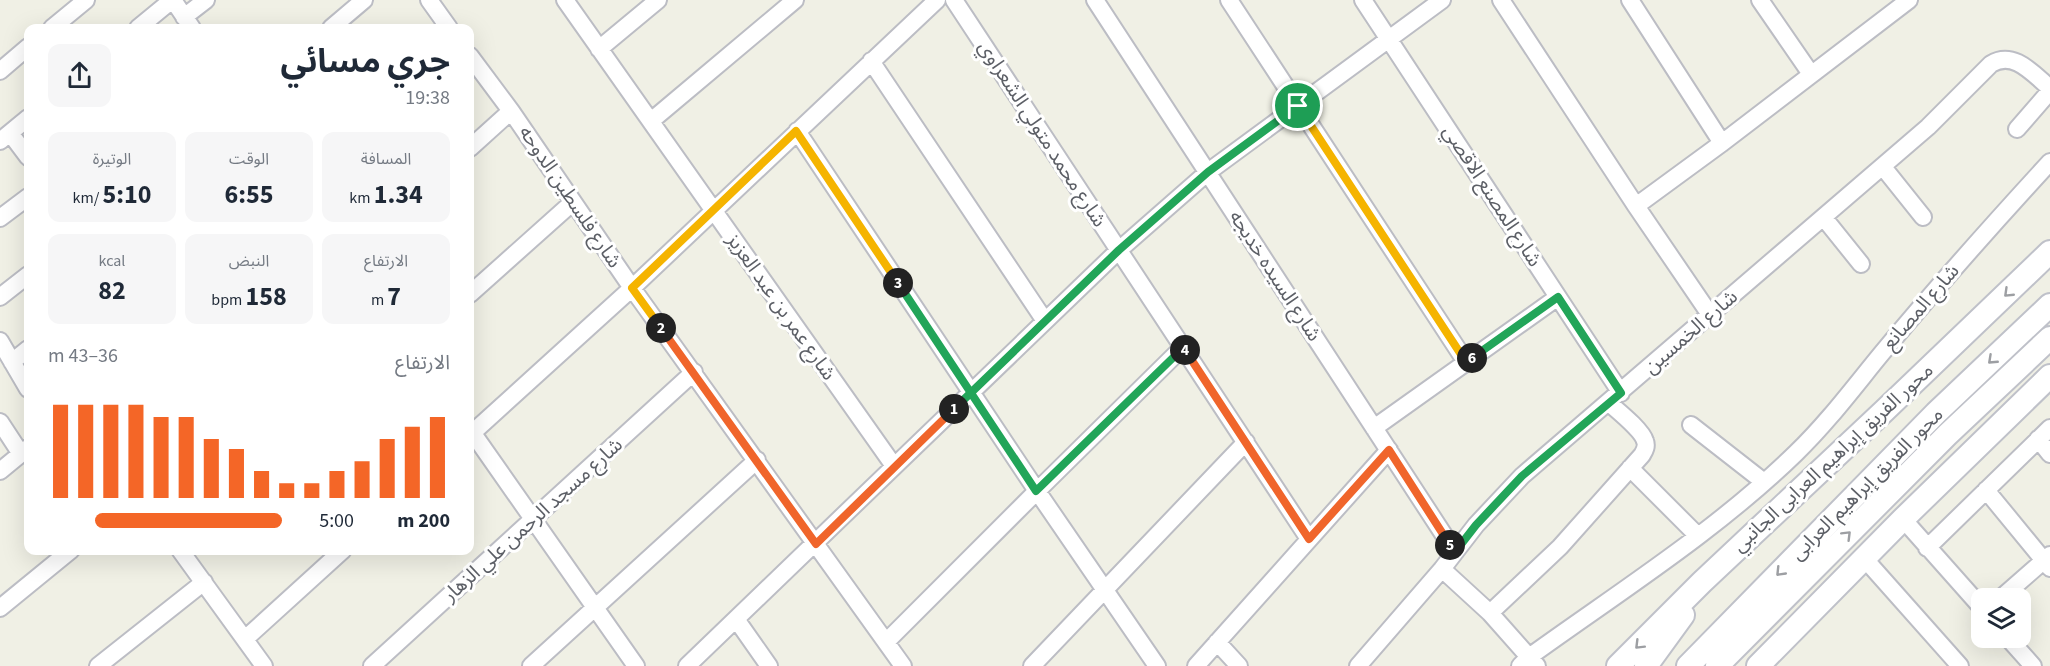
<!DOCTYPE html>
<html lang="ar">
<head>
<meta charset="utf-8">
<style>
	body { margin:0; font-family:"Source Sans 3","Noto Sans Arabic",sans-serif; background:#f6f6f7; color:#1f2937; direction:rtl; height:100vh; display:flex; flex-direction:column; font-size:22px; white-space:nowrap }
	* { box-sizing:border-box; margin:0 }
	p { font-size:20px; color:#747a83 }
	.icon { flex:none; width:33px; height:33px; fill:none; stroke:currentColor; stroke-width:2; stroke-linecap:round; stroke-linejoin:round }
	.map { position:relative; flex:1; overflow:hidden; direction:ltr }
	.side { position:absolute; left:24px; top:24px; width:450px; height:531px; display:flex; flex-direction:column; background:#fff; border-radius:12px; box-shadow:0 6px 24px #0002; direction:rtl }
	.side>* { flex:none }
	.fabs { position:absolute; left:1971px; top:588px; display:grid; gap:12px }
	.fabs a { display:grid; place-items:center; width:60px; height:60px; border-radius:12px; background:#fff; box-shadow:0 6px 24px #0002; font-size:30px }
	.pin { position:absolute; display:grid; place-items:center; width:51px; height:51px; color:#fff; margin:-26px; border:3px solid #fff; border-radius:50%; box-shadow:0 2px 6px #0007 }
	.km { position:absolute; width:30px; height:30px; margin:-15px; border-radius:50%; background:#222; color:#fff; font-size:16px; line-height:30px; text-align:center }
	.round { display:grid; place-items:center; flex:none; width:63px; height:63px; border-radius:12px; background:#f6f6f7 }
	.headline { display:flex; align-items:center; justify-content:space-between; height:102px; padding:0 24px }
	h1 { font-size:33px; font-weight:700; line-height:45px }
	.figures { display:grid; grid-template-columns:repeat(3,1fr); gap:9px; height:102px; padding:6px 24px }
	.figures div { display:grid; align-content:center; border-radius:12px; background:#f6f6f7; text-align:center }
	.figures b { font-size:26px; font-weight:700 }
	.figures small { font-size:16px; font-weight:400 }
	.figures p { font-size:16px }
	.chart { height:168px; padding:12px 24px }
	.chart p { display:flex; justify-content:space-between }
	.chart svg { width:100%; height:108px; margin-top:6px; stroke:#f46627; stroke-width:6 }
	ul { padding:0 24px; list-style:none; font-size:20px }
	li { display:grid; grid-template-columns:96px 72px 1fr; align-items:center; height:45px }
	li i { height:15px; border-radius:8px; background:#f46627 }
	.map>svg:first-child { display:block }
</style>
</head>
<body>
<div class="map">
<svg width="2050" height="666" viewBox="0 0 2050 666">
	<rect width="100%" height="100%" fill="#f0f0e5"/>
	<g fill="none" stroke-linecap="round" stroke-linejoin="round">
		<defs>
			<path id="street" d="M 173,0 L 192,28
				M 429,0 L 449,28
				M 565,0 L 894,466
				M 954,0 L 1309,539
				M 1095,0 L 1455,552
				M 1229,0 L 1466,362
				M 1363,0 L 1621,393
				M 1501,0 L 1636,206 L 1711,316
				M 1630,0 L 1722,143
				M 1760,0 L 1811,74
				M 184,17 L 206,0
				M 52,28 L 86,0
				M 138,28 L 172,0
				M 331,28 L 364,0
				M 599,49 L 658,0
				M 470,56 L 511,111 L 632,288 L 903,666
				M 871,61 L 1045,321
				M 0,71 L 28,47
				M 651,121 L 795,0
				M 2017,129 L 2050,91
				M 797,131 L 1037,491 L 1157,666
				M 10,133 L 28,157
				M 0,141 L 28,118
				M 470,148 L 511,111
				M 1883,167 L 1923,217
				M 1636,206 L 1722,143 L 1909,0
				M 0,218 L 28,197
				M 1824,218 L 1861,264
				M 470,294 L 573,202
				M 0,297 L 28,275
				M 0,341 L 28,389
				M 12,362 L 28,349
				M 0,422 L 21,454
				M 1691,425 L 1764,482
				M 1374,428 L 1558,297
				M 472,432 L 636,666
				M 470,435 L 632,288 L 937,0
				M 2038,439 L 2050,454
				M 1630,468 L 1698,536
				M 0,471 L 28,448
				M 1986,490 L 2050,568
				M 1903,519 L 1982,608
				M 1927,548 L 2050,428
				M 180,550 L 264,666
				M 1864,558 L 1960,666
				M 1442,569 L 1490,613 L 1537,666
				M 2001,598 L 2050,555
				M 0,608 L 71,550
				M 1490,613 L 1560,547 L 1642,455 C 1645,450 1647,446 1645,441 C 1642,430 1618,411 1609,403
				M 736,619 L 769,666
				M 2008,638 L 2033,666
				M 245,639 L 343,550
				M 886,642 L 1037,491 L 1183,347
				M 1217,642 L 1239,666
				M 98,666 L 204,582
				M 372,666 L 694,372
				M 531,666 L 757,460
				M 687,666 L 1119,250 L 1208,172 L 1442,0
				M 1032,666 L 1246,442
				M 1196,666 L 1389,450
				M 1358,666 L 1442,569 L 1476,525 L 1522,476 L 1928,127 L 1991,64 C 2014,50 2033,74 2050,88
				M 1520,666 L 1529,657 C 1619,592 1716,531 1796,453 C 1828,422 1854,387 1882,353 C 1936,288 1993,224 2050,162"/>
			<path id="secondary" d="M 1618,666 L 1702,582 L 1884,411 L 2050,252
				M 1646,666 L 1683,615
				M 1688,666 L 1936,413 L 2050,305
				M 1717,666 L 1947,435 L 2050,338
				M 1758,666 L 1903,519 L 2050,376"/>
		</defs>
		<use href="#street" stroke="#bcbdc4" stroke-width="20"/>
		<use href="#secondary" stroke="#bfc1c9" stroke-width="26"/>
		<use href="#street" stroke="#fff" stroke-width="16"/>
		<use href="#secondary" stroke="#fff" stroke-width="22"/>
	</g>
	<defs><path id="oneway-chevron" d="M-2-3.5L2.5 0L-2 3.5" fill="none" stroke-width="1.6" stroke-linecap="round" stroke-linejoin="round" transform="scale(1.5)"/></defs>
	<g stroke="#9d9fa3">
		<use href="#oneway-chevron" transform="translate(2008 293) rotate(136)"/>
		<use href="#oneway-chevron" transform="translate(1992 360) rotate(137)"/>
		<use href="#oneway-chevron" transform="translate(1847 535) rotate(-45)"/>
		<use href="#oneway-chevron" transform="translate(1780 572) rotate(134)"/>
		<use href="#oneway-chevron" transform="translate(1639 645) rotate(135)"/>
	</g>
	<g fill="none" stroke-linecap="round" stroke-linejoin="round">
		<defs>
			<path id="split-1" d="M 954,409 L 1119,250 L 1208,172 L 1298,106"/>
			<path id="split-2" d="M 661,328 L 816,544 L 954,409"/>
			<path id="split-3" d="M 661,328 L 632,288 L 796,131 L 898,283"/>
			<path id="split-4" d="M 898,283 L 1036,491 L 1184,347 L 1185,350"/>
			<path id="split-5" d="M 1185,350 L 1309,539 L 1389,450 L 1450,545"/>
			<path id="split-6" d="M 1450,545 L 1455,552 L 1476,525 L 1522,476 L 1621,393 L 1558,297 L 1472,358"/>
			<path id="split-7" d="M 1298,106 L 1466,362 L 1472,358"/>
		</defs>
		<use href="#split-1" stroke="#fff" stroke-width="12"/>
		<use href="#split-2" stroke="#fff" stroke-width="12"/>
		<use href="#split-3" stroke="#fff" stroke-width="12"/>
		<use href="#split-4" stroke="#fff" stroke-width="12"/>
		<use href="#split-5" stroke="#fff" stroke-width="12"/>
		<use href="#split-6" stroke="#fff" stroke-width="12"/>
		<use href="#split-7" stroke="#fff" stroke-width="12"/>
		<use href="#split-1" stroke="#22a559" stroke-width="8"/>
		<use href="#split-2" stroke="#f0652b" stroke-width="8"/>
		<use href="#split-3" stroke="#f5b400" stroke-width="8"/>
		<use href="#split-4" stroke="#22a559" stroke-width="8"/>
		<use href="#split-5" stroke="#f0652b" stroke-width="8"/>
		<use href="#split-6" stroke="#22a559" stroke-width="8"/>
		<use href="#split-7" stroke="#f5b400" stroke-width="8"/>
	</g>
	<g text-anchor="middle" dominant-baseline="central" stroke-width="6" stroke-linejoin="round" paint-order="stroke">
		<g font-size="20" fill="#5c5f66" stroke="#fff">
			<text transform="translate(1042 134) rotate(57)">شارع محمد متولي الشعراوي</text>
			<text transform="translate(1492 196) rotate(57)">شارع المصنع الاقصي</text>
			<text transform="translate(570 197) rotate(56)">شارع فلسطين الدوحه</text>
			<text transform="translate(1275 276) rotate(57)">شارع السيده خديجه</text>
			<text transform="translate(781 307) rotate(55)">شارع عمر بن عبد العزيز</text>
			<text transform="translate(1921 307) rotate(-49)">شارع المصانع</text>
			<text transform="translate(1691 332) rotate(-41)">شارع الخمسين</text>
			<text transform="translate(1833 458) rotate(-43)">محور الفريق إبراهيم العرابى الجانبي</text>
			<text transform="translate(1867 484) rotate(-45)">محور الفريق إبراهيم العرابى</text>
			<text transform="translate(533 520) rotate(-42)">شارع مسجد الرحمن علي الزهار</text>
		</g>
	</g>
</svg>
<div class="fabs">
<a><svg class="icon" aria-label="layers" viewBox="0 0 24 24"><path d="M12 4l9 5-9 5-9-5zM3 14l9 5 9-5"/></svg></a>
</div>
<div class="pin" style="left:1298px;top:106px;background:#1e9e55"><svg class="icon" aria-label="arrive" viewBox="0 0 24 24"><path d="M6 21V4h12l-3 4 3 4H6"/></svg></div>
<b class="km" style="left:954px;top:409px">1</b>
<b class="km" style="left:661px;top:328px">2</b>
<b class="km" style="left:898px;top:283px">3</b>
<b class="km" style="left:1185px;top:350px">4</b>
<b class="km" style="left:1450px;top:545px">5</b>
<b class="km" style="left:1472px;top:358px">6</b>
<section class="side">
<div class="headline"><div><h1>جري مسائي</h1><p>19:38</p></div><a class="round"><svg class="icon" aria-label="share" viewBox="0 0 24 24"><path d="M12 15V3M7 8l5-5 5 5M5 13v7h14v-7"/></svg></a></div>
<div class="figures">
<div><p>المسافة</p><b>1.34<small> km</small></b></div>
<div><p>الوقت</p><b>6:55</b></div>
<div><p>الوتيرة</p><b>5:10<small> /km</small></b></div>
</div>
<div class="figures">
<div><p>الارتفاع</p><b>7<small> m</small></b></div>
<div><p>النبض</p><b>158<small> bpm</small></b></div>
<div><p>kcal</p><b>82</b></div>
</div>
<div class="chart"><p><span>الارتفاع</span>36–43 m</p>
<svg viewBox="0 0 160 44" preserveAspectRatio="none"><path d="M5 44V6M15 44V6M25 44V6M35 44V6M45 44V11M55 44V11M65 44V20M75 44V24M85 44V33M95 44V38M105 44V38M115 44V33M125 44V29M135 44V20M145 44V15M155 44V11"/></svg>
</div>
<ul>
<li><b>200 m</b>5:00<i style="width:80%"></i></li>
</ul>
</section>
</div>
</body>
</html>
